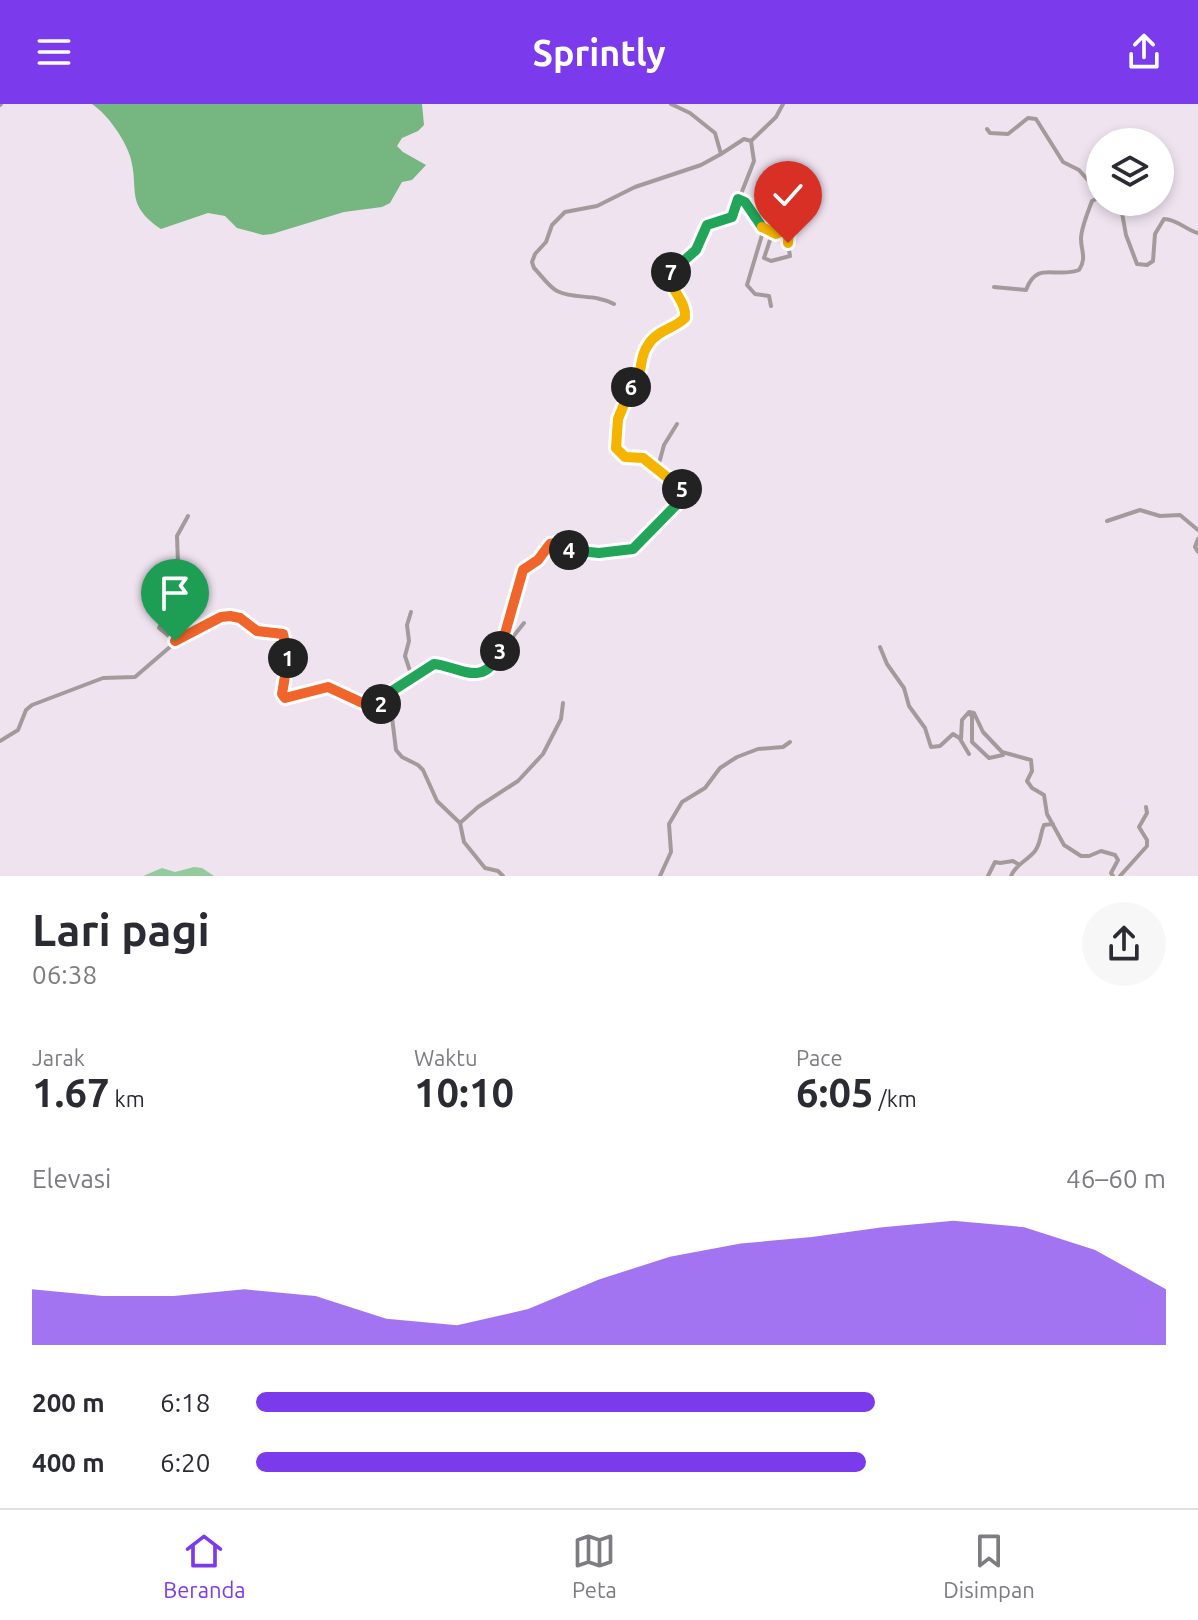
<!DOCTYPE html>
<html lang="id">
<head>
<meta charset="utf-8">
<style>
	body { margin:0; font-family:Ubuntu,sans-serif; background:#f7f7f7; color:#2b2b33; height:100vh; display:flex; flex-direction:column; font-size:30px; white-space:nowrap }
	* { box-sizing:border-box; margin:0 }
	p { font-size:26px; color:#7c7c81 }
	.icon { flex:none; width:44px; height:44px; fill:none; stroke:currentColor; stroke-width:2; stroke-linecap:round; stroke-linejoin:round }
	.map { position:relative; height:772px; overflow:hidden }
	.panel { display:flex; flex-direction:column; background:#fff; flex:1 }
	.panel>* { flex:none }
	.controls { position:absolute; left:1086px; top:24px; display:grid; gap:16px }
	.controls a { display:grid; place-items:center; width:88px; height:88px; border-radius:50%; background:#fff; box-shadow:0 4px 12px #0003; font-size:40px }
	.pin { position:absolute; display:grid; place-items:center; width:68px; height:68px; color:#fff; margin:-82px -34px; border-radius:50% 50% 50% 0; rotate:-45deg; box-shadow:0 0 8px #0007 }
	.pin .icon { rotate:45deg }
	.km { position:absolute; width:40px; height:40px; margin:-20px; border-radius:50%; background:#222; color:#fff; font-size:22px; line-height:40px; text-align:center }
	.round { display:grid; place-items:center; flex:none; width:84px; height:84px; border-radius:42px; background:#f7f7f7 }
	.overview { display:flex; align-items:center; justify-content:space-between; height:136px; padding:0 32px }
	h1 { font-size:44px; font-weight:700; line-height:60px }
	.stats { display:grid; grid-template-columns:repeat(3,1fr); gap:12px; height:136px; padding:8px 32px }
	.stats div { display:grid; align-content:center }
	.stats b { font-size:40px; font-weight:700 }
	.stats small { font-size:22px; font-weight:400 }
	.stats p { font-size:22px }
	.chart { height:224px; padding:16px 32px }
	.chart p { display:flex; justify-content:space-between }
	.chart svg { width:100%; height:144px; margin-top:8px; fill:#7c3aed; opacity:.7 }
	ul { padding:0 32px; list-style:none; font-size:26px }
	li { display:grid; grid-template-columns:128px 96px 1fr; align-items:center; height:60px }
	li i { height:20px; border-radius:10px; background:#7c3aed }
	header { display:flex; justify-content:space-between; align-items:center; height:104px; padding:0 32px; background:#7c3aed; color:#fff; font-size:36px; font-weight:700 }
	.menu { display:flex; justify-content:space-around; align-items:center; height:112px; border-top:2px solid #e1e1e2; background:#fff; font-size:22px; color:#7c7c81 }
	.menu a { display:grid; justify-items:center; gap:4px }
	.menu .current { color:#7c3aed }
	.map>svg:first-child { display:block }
</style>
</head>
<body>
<header><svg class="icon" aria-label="menu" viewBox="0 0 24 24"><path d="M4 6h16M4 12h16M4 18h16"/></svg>Sprintly<svg class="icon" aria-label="share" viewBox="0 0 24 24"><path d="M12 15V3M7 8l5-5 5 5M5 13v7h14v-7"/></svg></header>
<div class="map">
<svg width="1198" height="772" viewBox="0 0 1198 772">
	<rect width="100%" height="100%" fill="#efe3f0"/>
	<path fill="#94cb9d" d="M 194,763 L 202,764 L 214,772 L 143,772 L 162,764 L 175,768 Z"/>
	<path fill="#76b681" d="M 92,0 L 422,0 L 424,21 L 418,27 L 402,34 L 397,42 L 403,48 L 426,61 L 412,76 L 402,78 L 390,99 L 382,103 L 344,108 L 272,130 L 263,131 L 237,124 L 225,112 L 208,109 L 161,125 C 124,100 140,86 130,52 C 124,34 108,11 92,0 Z"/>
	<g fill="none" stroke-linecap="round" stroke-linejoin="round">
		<path stroke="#a39b9b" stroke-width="4" d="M 671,0 L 690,9 L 715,29 L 721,50 L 744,35 L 751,37 L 776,13 L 783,0
			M 0,1 L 1,0
			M 987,25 L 990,29 L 1008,30 L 1028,14 L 1036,15 L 1063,58 L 1079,66 L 1100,90
			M 738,95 L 750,104 L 762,131 L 747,181 L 755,190 L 769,192 L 771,202
			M 1120,98 L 1126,131 L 1137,160 L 1147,161 L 1153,157 L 1155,130 L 1164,115 C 1177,115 1186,126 1198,129
			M 762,123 L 772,130 L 764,154 L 771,157 L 790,152 L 787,133 L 790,130 L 789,116
			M 772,130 L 789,124
			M 994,183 L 1026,186 C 1037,156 1055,175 1079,166 C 1087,154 1081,147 1081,135 C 1081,124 1088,108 1092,97 L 1100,93
			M 614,200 C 593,189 576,196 557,187 C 549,183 541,171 534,164 L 532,158 L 535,150 L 546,138 L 552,121 L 565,108 L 597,102 L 635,83 L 701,61 L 721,50
			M 616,344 L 622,336
			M 658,363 L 664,341 L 677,320
			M 1107,417 L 1140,406 L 1160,412 L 1180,411 L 1198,426
			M 1198,435 L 1195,443 L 1198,448
			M 411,508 L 407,521 L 409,537 L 405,552 L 413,576
			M 175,537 L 159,524 L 167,510 L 164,483 L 171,481 L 178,459 L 177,432 L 188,412
			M 880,543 L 887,560 L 904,584 L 909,602 L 925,624 L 931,643 L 940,642 L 953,630 L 961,635 L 962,616 L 969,608 L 974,609 L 983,628 L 1002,648 L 1031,656 L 1032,667 L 1027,677 L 1032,684 L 1044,691 L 1047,710 L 1064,741 L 1081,752 L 1089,752 L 1101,747 L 1115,751 L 1118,756 L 1111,769 L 1113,772
			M 504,544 L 524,519
			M 375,603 L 392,613 L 396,646 L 402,653 L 418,661 L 423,666 L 437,697 L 460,719 L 464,738 L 485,764 L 498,767 L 503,772
			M 969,608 L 972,613 L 972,638 L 989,654 L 1003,651
			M 960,635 L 969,650
			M 0,637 L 18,626 L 26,606 L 32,601 L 103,574 L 135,573 L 185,530 L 221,513 L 237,513 L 257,527 L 283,530 C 292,551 283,569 282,590 L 285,594 L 328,583 L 375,603 L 392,587 L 434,560 L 467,570 L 481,567 L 496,555 L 523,466 L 538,456 L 547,441 L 555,439 C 557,441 562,446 565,447 C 579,450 624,449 637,442 L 681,396 L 682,385 C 672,374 656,357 641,353 C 630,350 625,355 617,346 L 615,332 L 618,315 L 628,288 L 640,272 L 642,256 L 646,243 L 658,229 L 685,214 L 684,200 L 669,177 L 671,167 L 696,146 L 707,121 L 732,113 L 754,57 L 751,37
			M 460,719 L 478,703 L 518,677 L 543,650 L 561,615 L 563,599
			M 660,772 L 671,748 L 669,720 L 682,698 L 705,684 L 720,664 L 737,653 L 758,645 L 783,643 L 790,638
			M 988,772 L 995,758 L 1000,759 L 1013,757 L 1018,760
			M 1011,772 C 1016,760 1027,757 1035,747 C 1041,739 1040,730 1044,721 L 1053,720
			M 1120,772 L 1147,742 L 1147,736 L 1139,723 L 1147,709 L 1146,703"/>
	</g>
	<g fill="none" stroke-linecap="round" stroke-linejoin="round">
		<defs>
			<path id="split-1" d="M 175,537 L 221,513 L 230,512 L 240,514 L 257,527 L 283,530 L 288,554"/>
			<path id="split-2" d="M 288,554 L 282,590 L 285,594 L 328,583 L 369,602 L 375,603 L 381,600"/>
			<path id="split-3" d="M 381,600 L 392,587 L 434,560 C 458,562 484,586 500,547"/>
			<path id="split-4" d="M 500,547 L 523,466 L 538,456 L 550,440 L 555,439 L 561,445 L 569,446"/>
			<path id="split-5" d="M 569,446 L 599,449 L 633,445 L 681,396 L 682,385"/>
			<path id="split-6" d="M 631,283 L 618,315 L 616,344 L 625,353 L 643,354 L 682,385"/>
			<path id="split-7" d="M 631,283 C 646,266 637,257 648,241 C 657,226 674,225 685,214 C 687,195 667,186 671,168"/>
			<path id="split-8" d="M 671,168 L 696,146 L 707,121 L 732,113 L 738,95 L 745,98 L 762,123"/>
			<path id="split-9" d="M 762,123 L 776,130 L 789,124 L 788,139"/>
		</defs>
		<use href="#split-1" stroke="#fff" stroke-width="16"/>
		<use href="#split-2" stroke="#fff" stroke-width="16"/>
		<use href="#split-3" stroke="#fff" stroke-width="16"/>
		<use href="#split-4" stroke="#fff" stroke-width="16"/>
		<use href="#split-5" stroke="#fff" stroke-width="16"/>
		<use href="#split-6" stroke="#fff" stroke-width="16"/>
		<use href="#split-7" stroke="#fff" stroke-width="16"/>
		<use href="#split-8" stroke="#fff" stroke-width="16"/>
		<use href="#split-9" stroke="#fff" stroke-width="16"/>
		<use href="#split-1" stroke="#f0652b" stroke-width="10"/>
		<use href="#split-2" stroke="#f0652b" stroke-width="10"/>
		<use href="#split-3" stroke="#22a559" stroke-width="10"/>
		<use href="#split-4" stroke="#f0652b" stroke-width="10"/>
		<use href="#split-5" stroke="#22a559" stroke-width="10"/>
		<use href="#split-6" stroke="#f5b400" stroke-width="10"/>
		<use href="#split-7" stroke="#f5b400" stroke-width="10"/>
		<use href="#split-8" stroke="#22a559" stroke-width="10"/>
		<use href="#split-9" stroke="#f5b400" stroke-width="10"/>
	</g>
</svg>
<div class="controls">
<a><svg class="icon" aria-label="layers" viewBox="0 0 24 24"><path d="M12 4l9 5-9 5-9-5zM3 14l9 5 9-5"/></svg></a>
</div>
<div class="pin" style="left:175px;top:537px;background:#1e9e55"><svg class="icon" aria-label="arrive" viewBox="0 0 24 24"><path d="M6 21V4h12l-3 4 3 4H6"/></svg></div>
<div class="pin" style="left:788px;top:139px;background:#d93025"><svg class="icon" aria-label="check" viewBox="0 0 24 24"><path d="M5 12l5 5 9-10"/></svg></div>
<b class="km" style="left:288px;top:554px">1</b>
<b class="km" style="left:381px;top:600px">2</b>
<b class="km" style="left:500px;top:547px">3</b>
<b class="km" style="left:569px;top:446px">4</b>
<b class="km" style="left:682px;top:385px">5</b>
<b class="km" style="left:631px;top:283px">6</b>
<b class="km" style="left:671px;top:168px">7</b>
</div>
<section class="panel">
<div class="overview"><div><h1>Lari pagi</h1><p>06:38</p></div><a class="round"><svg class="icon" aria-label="share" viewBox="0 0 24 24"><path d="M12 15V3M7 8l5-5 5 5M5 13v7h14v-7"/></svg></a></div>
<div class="stats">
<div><p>Jarak</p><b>1.67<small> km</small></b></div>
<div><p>Waktu</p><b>10:10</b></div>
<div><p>Pace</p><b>6:05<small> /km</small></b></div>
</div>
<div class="chart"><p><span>Elevasi</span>46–60 m</p>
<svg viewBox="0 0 160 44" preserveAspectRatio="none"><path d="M0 44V27L10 29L20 29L30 27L40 29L50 36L60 38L70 33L80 24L90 17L100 13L110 11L120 8L130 6L140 8L150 15L160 27V44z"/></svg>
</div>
<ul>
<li><b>200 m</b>6:18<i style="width:68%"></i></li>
<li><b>400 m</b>6:20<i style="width:67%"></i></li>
</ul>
</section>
<nav class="menu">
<a class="current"><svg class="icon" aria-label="home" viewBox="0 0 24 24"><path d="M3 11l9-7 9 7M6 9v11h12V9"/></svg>Beranda</a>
<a><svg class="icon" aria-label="map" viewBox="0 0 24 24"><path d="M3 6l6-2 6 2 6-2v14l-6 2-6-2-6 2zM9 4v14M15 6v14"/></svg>Peta</a>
<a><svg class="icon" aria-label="saved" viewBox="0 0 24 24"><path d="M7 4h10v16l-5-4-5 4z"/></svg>Disimpan</a>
</nav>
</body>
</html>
